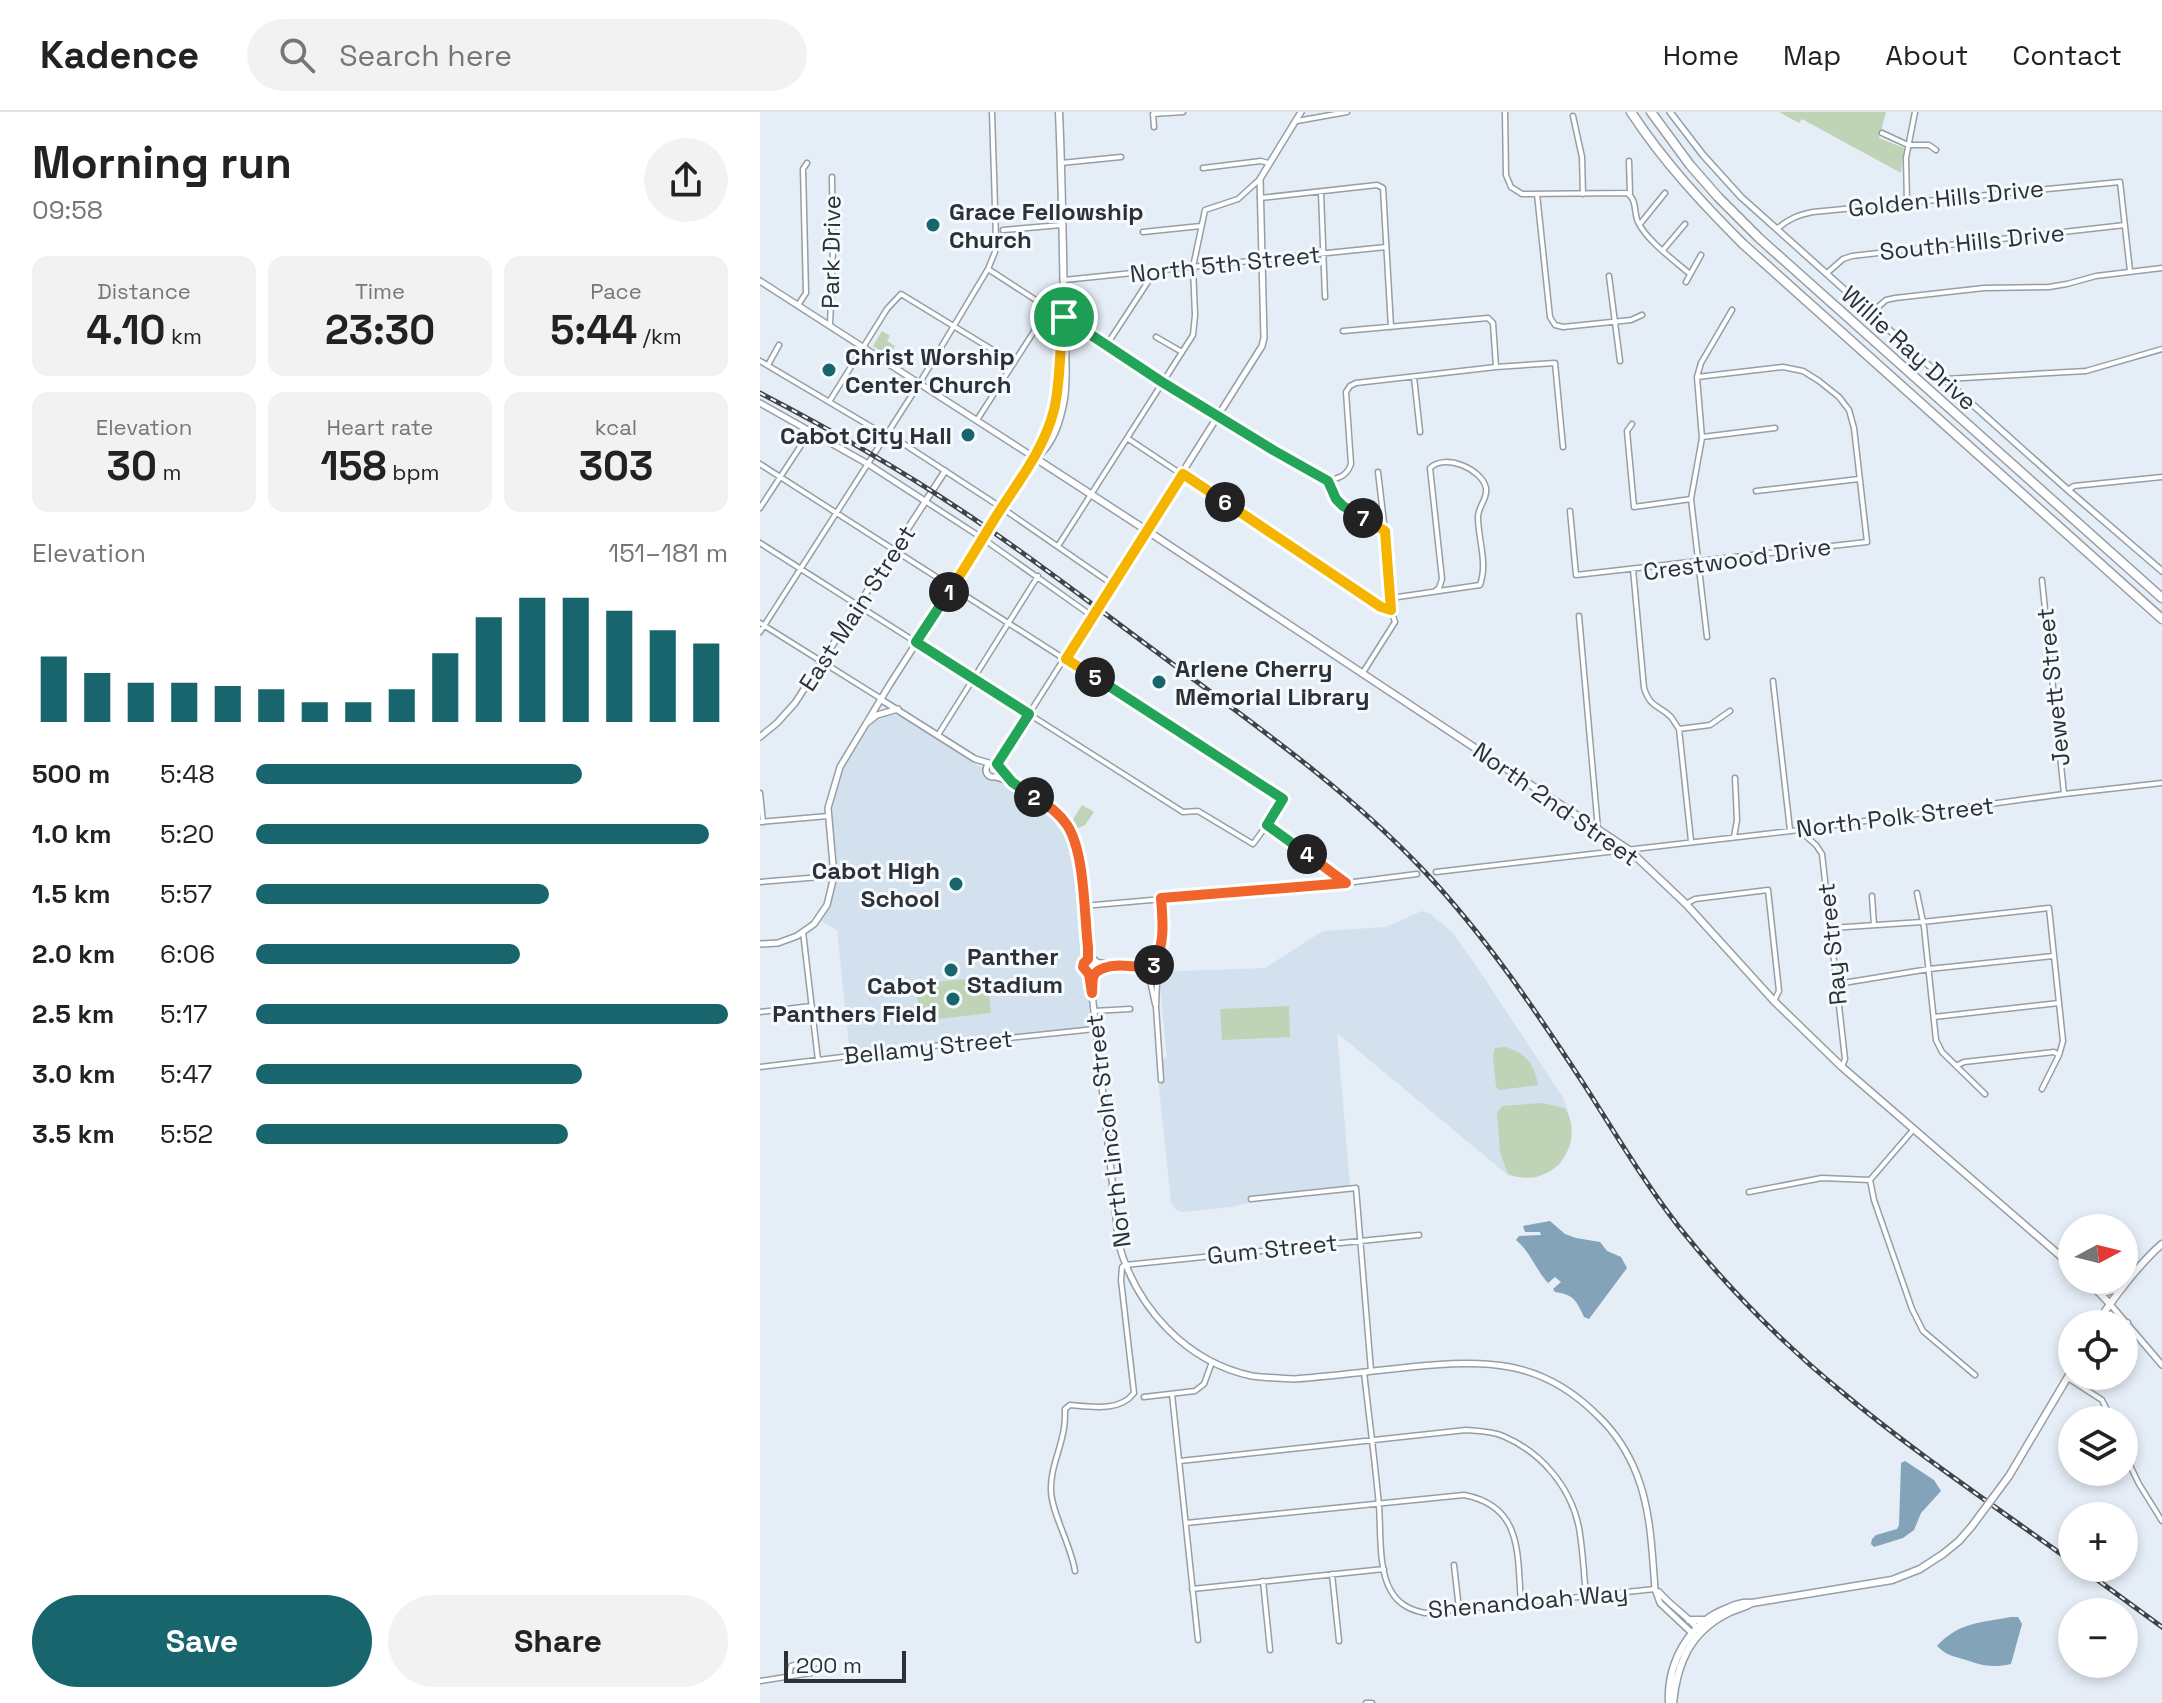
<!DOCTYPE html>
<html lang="en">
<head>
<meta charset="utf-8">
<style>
	body { margin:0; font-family:"Space Grotesk",sans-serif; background:#f2f2f2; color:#222; height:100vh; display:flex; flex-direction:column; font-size:30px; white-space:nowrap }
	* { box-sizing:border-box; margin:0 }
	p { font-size:26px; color:#767676 }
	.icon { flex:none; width:44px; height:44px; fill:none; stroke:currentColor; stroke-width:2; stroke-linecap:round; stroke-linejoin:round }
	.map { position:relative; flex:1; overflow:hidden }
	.panel { display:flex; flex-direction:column; background:#fff; width:760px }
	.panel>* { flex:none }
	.needle { width:52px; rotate:83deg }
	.buttons { position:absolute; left:1298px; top:1102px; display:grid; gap:16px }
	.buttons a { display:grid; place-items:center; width:80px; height:80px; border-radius:50%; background:#fff; box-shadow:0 4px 12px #0003; font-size:40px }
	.scale { position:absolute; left:24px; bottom:20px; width:122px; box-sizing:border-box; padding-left:8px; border:4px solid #2d3034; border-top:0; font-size:22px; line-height:28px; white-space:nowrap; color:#2d3034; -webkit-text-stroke:6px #f5faff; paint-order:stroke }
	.pin { position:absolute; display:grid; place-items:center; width:68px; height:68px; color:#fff; margin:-34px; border:4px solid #fff; border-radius:50%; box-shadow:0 2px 8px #0007 }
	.km { position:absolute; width:40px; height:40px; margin:-20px; border-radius:50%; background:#222; color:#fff; font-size:22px; line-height:40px; text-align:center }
	.round { display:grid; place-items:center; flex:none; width:84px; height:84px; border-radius:42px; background:#f2f2f2 }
	.headline { display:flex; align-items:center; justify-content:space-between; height:136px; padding:0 32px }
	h1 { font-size:44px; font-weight:600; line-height:60px }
	.metrics { display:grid; grid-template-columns:repeat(3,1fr); gap:12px; height:136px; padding:8px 32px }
	.metrics div { display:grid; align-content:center; border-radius:16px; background:#f2f2f2; text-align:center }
	.metrics b { font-size:40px; font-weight:600 }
	.metrics small { font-size:22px; font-weight:400 }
	.metrics p { font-size:22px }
	.chart { height:224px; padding:16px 32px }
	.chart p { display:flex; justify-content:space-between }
	.chart svg { width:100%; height:144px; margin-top:8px; stroke:#18656d; stroke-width:6 }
	.action { display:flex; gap:16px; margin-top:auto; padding:16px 32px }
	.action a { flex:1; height:92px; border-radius:48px; background:#18656d; color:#fff; font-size:32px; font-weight:600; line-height:92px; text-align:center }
	.action a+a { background:#f2f2f2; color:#222 }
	ul { padding:0 32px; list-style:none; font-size:26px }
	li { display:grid; grid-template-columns:128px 96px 1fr; align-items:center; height:60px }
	li i { height:20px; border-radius:10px; background:#18656d }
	header { display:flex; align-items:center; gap:48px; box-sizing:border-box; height:112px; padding:0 40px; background:#fff; border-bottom:2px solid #e0e0e0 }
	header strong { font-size:38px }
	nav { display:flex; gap:44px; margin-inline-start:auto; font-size:28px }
	.search { width:560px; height:72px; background:#f2f2f2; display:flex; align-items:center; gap:20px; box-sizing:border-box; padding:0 28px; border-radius:44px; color:#767676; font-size:30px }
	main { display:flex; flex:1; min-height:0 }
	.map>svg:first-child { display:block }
</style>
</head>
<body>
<header>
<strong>Kadence</strong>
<div class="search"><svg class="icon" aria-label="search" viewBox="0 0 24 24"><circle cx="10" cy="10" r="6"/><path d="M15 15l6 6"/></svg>Search here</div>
<nav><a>Home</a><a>Map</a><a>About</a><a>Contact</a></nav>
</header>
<main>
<section class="panel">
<div class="headline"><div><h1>Morning run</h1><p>09:58</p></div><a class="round"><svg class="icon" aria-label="share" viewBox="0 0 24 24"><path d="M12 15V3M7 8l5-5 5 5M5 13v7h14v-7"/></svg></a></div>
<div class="metrics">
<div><p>Distance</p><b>4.10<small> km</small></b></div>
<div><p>Time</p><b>23:30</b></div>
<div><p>Pace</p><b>5:44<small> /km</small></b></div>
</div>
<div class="metrics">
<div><p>Elevation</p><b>30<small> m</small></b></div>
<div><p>Heart rate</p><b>158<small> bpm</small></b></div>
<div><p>kcal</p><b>303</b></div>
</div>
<div class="chart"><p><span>Elevation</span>151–181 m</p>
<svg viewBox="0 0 160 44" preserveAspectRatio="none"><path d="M5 44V24M15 44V29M25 44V32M35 44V32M45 44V33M55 44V34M65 44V38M75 44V38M85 44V34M95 44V23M105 44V12M115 44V6M125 44V6M135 44V10M145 44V16M155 44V20"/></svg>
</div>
<ul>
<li><b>500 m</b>5:48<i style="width:69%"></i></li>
<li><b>1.0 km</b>5:20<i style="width:96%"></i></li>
<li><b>1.5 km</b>5:57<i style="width:62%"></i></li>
<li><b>2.0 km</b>6:06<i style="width:56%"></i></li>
<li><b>2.5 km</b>5:17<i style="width:100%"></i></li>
<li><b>3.0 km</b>5:47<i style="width:69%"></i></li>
<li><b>3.5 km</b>5:52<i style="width:66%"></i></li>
</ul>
<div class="action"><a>Save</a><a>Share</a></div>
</section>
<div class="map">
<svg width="1402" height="1591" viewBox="0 0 1402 1591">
	<rect width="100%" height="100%" fill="#e5edf6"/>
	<path fill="#d3e0ee" d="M 130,601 L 143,606 L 287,697 L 300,710 L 309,725 L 314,742 L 331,911 L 330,916 L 90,943 L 77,818 L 61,809 L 69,796 L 74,780 L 76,764 L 71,706 L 71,694 L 79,664 L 113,609 L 118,605 Z
		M 662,799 L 670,802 L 692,820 L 713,849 L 804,987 L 812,1013 L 811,1032 L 799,1053 L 776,1066 L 749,1064 L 577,921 L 590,1073 L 493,1084 L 493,1090 L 470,1095 L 423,1100 L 416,1098 L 411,1090 L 396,947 L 407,946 L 400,873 L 401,858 L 420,859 L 505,856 L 563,819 L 626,815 Z"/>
	<path fill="#bfd3b6" d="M 1019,0 L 1126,0 L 1119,26 L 1144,36 L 1141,61 L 1042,7 L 1039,11 Z
		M 122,219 L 130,224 L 127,229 L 135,234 L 129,244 L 113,234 Z
		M 322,693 L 334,700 L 325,713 L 314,718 L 311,711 Z
		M 227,865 L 231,901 L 160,909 L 156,872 Z
		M 529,894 L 530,925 L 462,928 L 460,897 Z
		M 745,935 C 765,940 775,953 778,973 L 740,978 L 736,975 L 733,944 L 735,936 Z
		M 782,991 L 805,996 C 821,1023 806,1060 774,1065 C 765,1067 757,1065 748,1062 L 740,1040 L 737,1001 L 742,994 Z"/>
	<path fill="#82a3b8" d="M 790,1109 L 805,1122 L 816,1126 L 840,1130 L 847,1139 L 861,1145 L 867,1156 L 829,1207 L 824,1205 C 817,1189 813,1182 795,1180 L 793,1177 L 801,1170 L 795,1165 L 788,1171 C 774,1155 772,1142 756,1128 L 759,1124 L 781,1123 L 780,1120 L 765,1120 L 763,1114 Z
		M 1145,1349 L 1174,1368 L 1181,1379 L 1161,1401 L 1154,1418 L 1143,1426 L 1114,1435 L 1111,1432 L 1112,1427 L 1116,1423 L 1137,1417 L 1139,1413 L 1141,1351 Z
		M 1251,1505 L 1258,1505 L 1262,1512 L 1251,1552 C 1227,1557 1221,1552 1199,1546 C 1187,1542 1187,1543 1177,1534 C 1199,1510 1220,1511 1251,1505 Z"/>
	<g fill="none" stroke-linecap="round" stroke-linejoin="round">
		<defs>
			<path id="minor" d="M 745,0 L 746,63 L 751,75 L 762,82 L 867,81 C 878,89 873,99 878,110 C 887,129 915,149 930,162
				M 393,2 L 423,0
				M 393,2 L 394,15
				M 813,4 L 822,45 L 823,82
				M 537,9 L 587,0
				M 1122,21 L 1148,33 L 1169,33 L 1176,38
				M 869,49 L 870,82
				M 301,51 L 361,45
				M 443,56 L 501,49 L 508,51
				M 561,80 L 565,185
				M 777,82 L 790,205 L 795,213 L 803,215 L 871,208 L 882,203
				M 500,86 L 617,73 L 623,76 L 631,215
				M 1147,91 L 1146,46 L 1155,0
				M 880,112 L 905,81
				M 1017,117 C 1028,107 1038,103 1053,100 L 1360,70 L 1370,159
				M 243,118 L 301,113
				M 383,120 L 441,114
				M 903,138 L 925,112
				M 228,157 L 235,140 L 236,126 L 232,0
				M 1067,161 L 1083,147 L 1092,144 L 1365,113
				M 849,164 L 860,249
				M 304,168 L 626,135
				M 926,170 L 941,143
				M 38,193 L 46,181 L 43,57 L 47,51
				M 1110,202 L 1126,188 L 1135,186 L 1224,176 L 1289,175 L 1307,172 L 1336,164 L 1402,156
				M 70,214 L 73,138 L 72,65
				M 583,219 L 728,206 L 733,211 L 736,255
				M 396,225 L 422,240
				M 346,234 L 395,159
				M 0,249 L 125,323
				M 8,253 L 19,233
				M 654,265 L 660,320
				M 937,265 L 941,251 L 972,198
				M 1185,267 L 1326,259 L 1402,237
				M 69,290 L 127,197 L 141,182 L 254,251
				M 217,308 L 289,196
				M 872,312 L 867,319 L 874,395 L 931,387
				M 127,321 L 242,396 L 352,472
				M 942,325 L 1015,316
				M 367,326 L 621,495 L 631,498
				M 0,352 L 523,687 L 507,713
				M 568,369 C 579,366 587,364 591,352 L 586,280 L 590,274 L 596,271 L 736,255 L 795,251 L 803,335
				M 1308,378 L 1314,374 L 1402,365
				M 996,379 L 1099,367
				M 165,389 L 222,426 L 332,504
				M 0,396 L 51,318
				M 810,399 L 816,463 L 1107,430 L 1094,316 L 1089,298 L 1079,285 L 1059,269 L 1043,259 L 1023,255 L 937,265 L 942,326 L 931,387 L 947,525
				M 0,431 L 423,700 L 438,699 L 493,732 L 507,713 L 586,771
				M 298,434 L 433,223 L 435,203 L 433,155 L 445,98 L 478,87 L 500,67
				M 873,457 L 884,576 C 891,597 898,592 911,605 C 914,609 916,613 919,617 L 931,729
				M 1282,468 L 1304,682
				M 631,486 L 720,473 C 728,451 718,427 718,405 C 718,394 728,387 726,376 C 722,357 685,341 670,356 L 682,467 L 679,476 L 675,479
				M 819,504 L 838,717
				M 0,511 L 120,586
				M 0,520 L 159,272 L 228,157 L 402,270 L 513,338 L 568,369 L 576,387 L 583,394 L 625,419
				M 602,562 L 635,510 L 631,498 L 625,419 L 618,360
				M 1013,569 L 1030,718
				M 919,617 L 950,613 L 970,599
				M 178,623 L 278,464
				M 237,652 L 386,418
				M 0,681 L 3,710
				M 0,710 L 68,704
				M 1039,718 L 1056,733 L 1062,742 L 1085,947 L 1082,955
				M 974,725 L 977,708 L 975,666
				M 676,760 L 1039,718 L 1304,682 L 1402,671
				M 0,770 L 73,764
				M 1157,781 L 1164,815 L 1176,928 L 1182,940 L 1225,982
				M 1112,784 L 1114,813
				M 401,787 L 403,820 L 400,854 L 403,861 L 402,865 L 397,869 L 396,895 L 401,968
				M 926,792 L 935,787 L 1008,778 L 1019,879 L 1014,889
				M 323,794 L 586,771 L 657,762
				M 1071,816 L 1162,810 L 1289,796 L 1303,929 L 1299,943 L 1282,977
				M 43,820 L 58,948
				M 337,850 L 387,856 L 395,853 L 400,854
				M 379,855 L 391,867 L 397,869
				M 338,857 L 349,853
				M 389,864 L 395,892
				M 1077,872 L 1169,857 L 1293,844
				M 334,899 L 370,897
				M 0,900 L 52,894
				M 1174,905 L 1299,891
				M 1196,954 L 1204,950 L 1294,940 L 1299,943
				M 0,955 L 173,934 L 335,917
				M 1153,1018 L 1110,1068 L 1114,1088 L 1152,1197 L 1163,1219 L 1215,1263
				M 989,1080 L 1062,1066 L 1110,1068
				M 491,1087 L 596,1076 L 611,1259
				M 604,1260 C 609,1305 615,1349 619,1394 C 621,1418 618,1458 631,1479 C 639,1493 651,1498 665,1501 L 895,1477
				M 1308,1266 L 1342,1288 L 1352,1308
				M 412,1282 L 438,1528
				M 384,1285 L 435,1279 L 444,1272 L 452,1250
				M 1364,1341 L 1379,1372 L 1402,1409
				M 420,1349 L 706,1318 C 717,1319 732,1319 743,1324 C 781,1340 811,1375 819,1416 C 823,1439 824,1462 826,1485
				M 426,1411 L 704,1383 C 763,1394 757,1442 761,1490
				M 694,1453 L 699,1497
				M 315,1459 C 311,1433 292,1402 291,1379 C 290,1357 301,1337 304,1316 C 305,1310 305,1303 305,1297 L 310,1293 C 331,1295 360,1300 374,1281 L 361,1168 L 362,1155 L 365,1153 L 659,1123
				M 572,1462 L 579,1529
				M 503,1469 L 510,1538
				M 432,1477 L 624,1457
				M 29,1564 L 31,1554 L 34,1553 L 38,1554 L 41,1562
				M 0,1569 L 51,1561 L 57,1557
				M 606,1591 L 612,1591"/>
			<path id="tertiary" d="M 910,0 L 943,43 L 981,85 L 1308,378 L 1402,459
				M 0,291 L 108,352 L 165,389
				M 386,418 L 502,234 L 504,226 L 500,67 L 541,0
				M 120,587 L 215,647 L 232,652
				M 0,625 L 17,611 L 35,591 L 185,359
				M226 658a7 7 0 1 1 14 0a7 7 0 1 1-14 0Z
				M 236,665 C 250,668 262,677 274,685 C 287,692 299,701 307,713 C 325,740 324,802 328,835 L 332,847
				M324 854a7 7 0 1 1 14 0a7 7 0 1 1-14 0Z
				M 334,861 L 332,881 L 359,1133 C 377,1196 426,1250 492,1264 C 507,1266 521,1266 535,1267 C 574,1264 612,1259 650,1255 C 724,1248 780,1246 837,1303 C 854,1319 868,1340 877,1363 C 891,1399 892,1439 895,1477 L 900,1491 L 933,1522
				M 899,1480 C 911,1494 926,1503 938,1517"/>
			<path id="secondary" d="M 0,169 L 275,346 L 130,572 L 80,655 L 68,696 L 74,764 L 67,793 L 54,812 L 37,824 L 18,831 L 0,832
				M 107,611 L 117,603 L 138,597
				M 1350,1192 L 1402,1253"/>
			<path id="primary" d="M 275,345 L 295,296 L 302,217
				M 275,346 L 386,418 L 869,738 L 926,792 L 1014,889 L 1082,955 L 1312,1154
				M 275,346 C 293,333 300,309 304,287 C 308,259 304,231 304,202 C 303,135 302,67 299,0
				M 1327,1168 L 1350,1192
				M 1339,1178 L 1346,1180 L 1363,1175
				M 1337,1212 C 1351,1188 1381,1150 1402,1132
				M 1345,1212 L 1355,1210 L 1367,1211
				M 1249,1364 L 1312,1258
				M 929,1508 L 946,1508
				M 909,1591 C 907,1551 929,1510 968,1496 C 976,1492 983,1490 992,1491 L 1132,1468 L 1160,1457 L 1183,1442 L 1199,1429 L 1212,1414
				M 913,1591 C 917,1551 930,1520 968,1501 C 976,1497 984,1496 992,1491"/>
			<path id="motorway" d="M 871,0 C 903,49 942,91 983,132 L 1402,507
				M 891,0 L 930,53 L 958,85 L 999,126 L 1402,486"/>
		</defs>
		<use href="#minor" stroke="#969ea6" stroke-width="7"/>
		<use href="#tertiary" stroke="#969ea6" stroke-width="8"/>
		<use href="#secondary" stroke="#969ea6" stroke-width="8"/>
		<use href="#primary" stroke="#969ea6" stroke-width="9"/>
		<use href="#motorway" stroke="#969ea6" stroke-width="11"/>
		<use href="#minor" stroke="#fff" stroke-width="4"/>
		<use href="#tertiary" stroke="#fff" stroke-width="5"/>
		<use href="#secondary" stroke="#fff" stroke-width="5"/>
		<use href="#primary" stroke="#fff" stroke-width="6"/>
		<use href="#motorway" stroke="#fff" stroke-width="8"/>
		<defs>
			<path id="rail" d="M 0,281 C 79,322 157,367 230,418 C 291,460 350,506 410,550 C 498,615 589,679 665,760 C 726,825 776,899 825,974 C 855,1021 884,1070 919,1115 C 967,1175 1022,1231 1082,1280 C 1155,1341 1235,1394 1312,1450
				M 1321,1456 L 1402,1515"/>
		</defs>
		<use href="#rail" stroke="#404448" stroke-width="5"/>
		<use href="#rail" stroke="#f5faff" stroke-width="2" stroke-dasharray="6" stroke-linecap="butt"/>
		<defs>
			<path id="primary-bridge" d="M 1212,1414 L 1249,1364"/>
		</defs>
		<use href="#primary-bridge" stroke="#969ea6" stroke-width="9" stroke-linecap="butt"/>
		<use href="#primary-bridge" stroke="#fff" stroke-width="6"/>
	</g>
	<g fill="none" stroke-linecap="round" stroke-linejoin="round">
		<defs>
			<path id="split-1" d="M 189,480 C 205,456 220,431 235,406 C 257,371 284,338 294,298 C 301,269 299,235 304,205"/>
			<path id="split-2" d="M 189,480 L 156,530 L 269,602 L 237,652 L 252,670 L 274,685"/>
			<path id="split-3" d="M 274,685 C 287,692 299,701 307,713 C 325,740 324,802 328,835 L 328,847 L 324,851 L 323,855 L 329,862 L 332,881 C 333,867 330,861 344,856 C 363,849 380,859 394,853"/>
			<path id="split-4" d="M 394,853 C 405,831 403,811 401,786 L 586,771 L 547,742"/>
			<path id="split-5" d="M 335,565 L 523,687 L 507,713 L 547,742"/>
			<path id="split-6" d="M 335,565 L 306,547 L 423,362 L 465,390"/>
			<path id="split-7" d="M 465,390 L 621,495 L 631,498 L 625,419 L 603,406"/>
			<path id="split-8" d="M 304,205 L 402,270 L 513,338 L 568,369 L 576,387 L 583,394 L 603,406"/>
		</defs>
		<use href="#split-1" stroke="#fff" stroke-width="16"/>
		<use href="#split-2" stroke="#fff" stroke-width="16"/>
		<use href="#split-3" stroke="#fff" stroke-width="16"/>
		<use href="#split-4" stroke="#fff" stroke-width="16"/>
		<use href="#split-5" stroke="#fff" stroke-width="16"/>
		<use href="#split-6" stroke="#fff" stroke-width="16"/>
		<use href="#split-7" stroke="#fff" stroke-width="16"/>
		<use href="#split-8" stroke="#fff" stroke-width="16"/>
		<use href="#split-1" stroke="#f5b400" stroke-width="10"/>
		<use href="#split-2" stroke="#22a559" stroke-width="10"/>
		<use href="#split-3" stroke="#f0652b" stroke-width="10"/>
		<use href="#split-4" stroke="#f0652b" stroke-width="10"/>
		<use href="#split-5" stroke="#22a559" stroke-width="10"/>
		<use href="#split-6" stroke="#f5b400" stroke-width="10"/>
		<use href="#split-7" stroke="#f5b400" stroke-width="10"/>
		<use href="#split-8" stroke="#22a559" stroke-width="10"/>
	</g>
	<g fill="#18656d" stroke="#f5faff" stroke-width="3">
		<circle cx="173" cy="113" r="8"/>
		<circle cx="69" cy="258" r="8"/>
		<circle cx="208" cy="323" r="8"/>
		<circle cx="399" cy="570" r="8"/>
		<circle cx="196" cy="772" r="8"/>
		<circle cx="191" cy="858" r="8"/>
		<circle cx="193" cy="887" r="8"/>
	</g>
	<g text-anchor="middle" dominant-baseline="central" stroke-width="6" stroke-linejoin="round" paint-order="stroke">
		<g font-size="24" fill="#2d3034" stroke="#f5faff">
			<text transform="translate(1186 86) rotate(-6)">Golden Hills Drive</text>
			<text transform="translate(1212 130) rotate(-6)">South Hills Drive</text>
			<text transform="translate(71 140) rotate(-89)">Park Drive</text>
			<text transform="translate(465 152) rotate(-6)">North 5th Street</text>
			<text transform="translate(1149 236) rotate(42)">Willie Ray Drive</text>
			<text transform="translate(977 447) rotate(-8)">Crestwood Drive</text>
			<text transform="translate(97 496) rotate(-57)">East Main Street</text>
			<text transform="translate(1293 575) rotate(-96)">Jewett Street</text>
			<text transform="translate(796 692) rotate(35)">North 2nd Street</text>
			<text transform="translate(1135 705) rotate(-7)">North Polk Street</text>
			<text transform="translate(1072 832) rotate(-96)">Ray Street</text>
			<text transform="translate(168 935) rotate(-6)">Bellamy Street</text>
			<text transform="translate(348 1019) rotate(-97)">North Lincoln Street</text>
			<text transform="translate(512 1137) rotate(-6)">Gum Street</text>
			<text transform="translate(768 1489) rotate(-5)">Shenandoah Way</text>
		</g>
		<g font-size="24" font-weight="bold" fill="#2d3034" stroke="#f5faff" text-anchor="start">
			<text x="189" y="99">Grace Fellowship<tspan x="189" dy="28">Church</tspan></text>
			<text x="85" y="244">Christ Worship<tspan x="85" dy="28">Center Church</tspan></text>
			<text x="192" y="323" text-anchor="end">Cabot City Hall</text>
			<text x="415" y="556">Arlene Cherry<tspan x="415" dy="28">Memorial Library</tspan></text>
			<text x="180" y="758" text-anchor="end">Cabot High<tspan x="180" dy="28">School</tspan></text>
			<text x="207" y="844">Panther<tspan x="207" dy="28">Stadium</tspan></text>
			<text x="177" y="873" text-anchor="end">Cabot<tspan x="177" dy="28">Panthers Field</tspan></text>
		</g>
	</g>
</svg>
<div class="buttons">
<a><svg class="needle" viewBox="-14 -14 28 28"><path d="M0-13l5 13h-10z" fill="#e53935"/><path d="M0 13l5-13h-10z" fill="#767676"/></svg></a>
<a><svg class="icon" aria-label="locate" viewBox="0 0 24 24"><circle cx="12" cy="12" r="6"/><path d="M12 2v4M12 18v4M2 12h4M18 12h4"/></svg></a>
<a><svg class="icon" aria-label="layers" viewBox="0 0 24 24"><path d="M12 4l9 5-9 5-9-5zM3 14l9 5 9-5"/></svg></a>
<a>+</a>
<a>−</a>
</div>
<div class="scale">200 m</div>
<div class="pin" style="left:304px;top:205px;background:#1e9e55"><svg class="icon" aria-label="arrive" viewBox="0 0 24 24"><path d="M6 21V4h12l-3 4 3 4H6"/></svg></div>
<b class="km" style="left:189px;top:480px">1</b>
<b class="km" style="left:274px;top:685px">2</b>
<b class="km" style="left:394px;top:853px">3</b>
<b class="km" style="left:547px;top:742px">4</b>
<b class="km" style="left:335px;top:565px">5</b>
<b class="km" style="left:465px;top:390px">6</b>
<b class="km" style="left:603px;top:406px">7</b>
</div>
</main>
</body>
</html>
